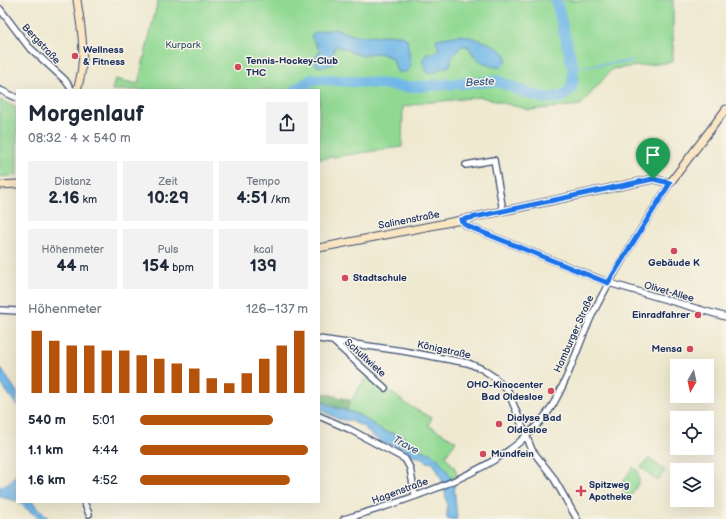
<!DOCTYPE html>
<html lang="de">
<head>
<meta charset="utf-8">
<style>
	body { margin:0; font-family:"Balsamiq Sans",sans-serif; background:#f2f2f3; color:#1f2937; height:100vh; display:flex; flex-direction:column; font-size:15px; white-space:nowrap }
	* { box-sizing:border-box; margin:0 }
	p { font-size:13px; color:#747a83 }
	.icon { flex:none; width:22px; height:22px; fill:none; stroke:currentColor; stroke-width:2; stroke-linecap:round; stroke-linejoin:round }
	.map { position:relative; flex:1; overflow:hidden }
	.sheet { position:absolute; left:16px; top:89px; width:304px; height:414px; display:flex; flex-direction:column; background:#fff; border-radius:0px; box-shadow:0 4px 16px #0002 }
	.sheet>* { flex:none }
	.needle { width:26px; rotate:189deg }
	.tools { position:absolute; left:670px; top:359px; display:grid; gap:8px }
	.tools a { display:grid; place-items:center; width:44px; height:44px; border-radius:0px; background:#fff; box-shadow:0 4px 16px #0002; font-size:20px }
	.pin { position:absolute; display:grid; place-items:center; width:34px; height:34px; color:#fff; margin:-41px -17px; border-radius:50% 50% 50% 0; rotate:-45deg; box-shadow:0 0 4px #0007 }
	.pin .icon { rotate:45deg }
	.round { display:grid; place-items:center; flex:none; width:42px; height:42px; border-radius:0px; background:#f2f2f3 }
	.headline { display:flex; align-items:center; justify-content:space-between; height:68px; padding:0 12px }
	h1 { font-size:22px; font-weight:800; line-height:30px }
	.metrics { display:grid; grid-template-columns:repeat(3,1fr); gap:6px; height:68px; padding:4px 12px }
	.metrics div { display:grid; align-content:center; border-radius:0px; background:#f2f2f3; text-align:center }
	.metrics b { font-size:17px; font-weight:800 }
	.metrics small { font-size:11px; font-weight:400 }
	.metrics p { font-size:11px }
	.chart { height:112px; padding:8px 12px }
	.chart p { display:flex; justify-content:space-between }
	.chart svg { width:100%; height:72px; margin-top:4px; stroke:#b45309; stroke-width:6 }
	ul { padding:0 12px; list-style:none; font-size:13px }
	li { display:grid; grid-template-columns:64px 48px 1fr; align-items:center; height:30px }
	li i { height:10px; border-radius:5px; background:#b45309 }
	.map>svg:first-child { display:block }
</style>
</head>
<body>
<div class="map">
<svg width="726" height="519" viewBox="0 0 726 519">
	<rect width="100%" height="100%" fill="#f7f3e8"/>
	<filter id="ink" filterUnits="userSpaceOnUse"><feTurbulence type="fractalNoise" baseFrequency=".025" numOctaves="2"/><feDisplacementMap in="SourceGraphic" scale="8" xChannelSelector="R" yChannelSelector="G"/><feConvolveMatrix kernelMatrix="1 2 1 2 8 2 1 2 1" color-interpolation-filters="sRGB"/></filter>
	<filter id="wash" filterUnits="userSpaceOnUse"><feTurbulence type="fractalNoise" baseFrequency=".012" numOctaves="4" result="noise"/><feDisplacementMap in="SourceGraphic" scale="16" xChannelSelector="R" yChannelSelector="G"/><feGaussianBlur stdDeviation="0.9" result="paint"/><feColorMatrix in="noise" values="0 0 0 0 0 0 0 0 0 0 0 0 0 0 0 0 0 1.4 0 .05"/><feComposite in="paint" operator="in"/></filter>
	<g filter="url(#wash)">
		<rect width="100%" height="100%" fill="#efe9d0"/>
		<path fill="#91d993" stroke="#568478" fill-rule="evenodd" d="M 158,0 L 673,0 L 673,62 L 612,69 L 581,105 L 529,110 L 481,97 L 422,103 L 403,107 L 402,147 L 319,159 L 319,90 L 112,90 L 115,79 L 138,84 ZM 336,29 L 355,36 L 400,35 L 393,59 C 382,52 374,51 362,56 L 337,46 L 315,58 ZM 436,39 L 501,50 L 474,56 L 468,46 L 461,46 L 452,57 L 434,53 L 440,48 Z
			M 0,100 L 17,108 L 17,175 L 0,177 Z
			M 367,375 L 382,389 L 388,390 L 408,405 L 432,418 L 428,425 L 456,441 L 445,456 L 455,468 L 457,477 L 451,479 L 447,471 L 430,453 L 415,448 L 403,436 L 383,431 L 359,415 L 346,410 Z
			M 649,458 L 665,471 L 657,481 L 641,467 Z
			M 633,467 L 638,471 L 639,482 L 631,496 L 626,495 L 623,491 L 624,486 L 622,483 Z"/>
		<path fill="#74b97d" stroke="#48746e" d="M 319,392 L 350,400 L 346,410 L 331,406 L 319,400 Z"/>
		<path fill="#71b8e8" stroke="#4674a3" d="M 336,29 L 355,36 L 400,35 L 407,39 L 411,66 L 406,72 L 397,72 L 393,59 C 382,52 374,51 362,56 L 337,46 L 334,48 L 333,64 L 322,67 L 316,65 L 315,58 L 320,51 L 311,36 L 316,32 Z
			M 461,35 C 478,39 494,43 506,55 L 506,62 L 501,67 C 486,68 476,59 468,46 L 461,46 L 452,57 L 450,66 L 441,68 L 435,73 L 427,72 L 422,61 L 427,53 L 434,53 L 439,49 L 436,39 Z
			M 0,367 L 17,392 L 17,406 L 0,382 Z
			M 319,400 L 331,406 L 359,415 L 383,431 L 403,436 L 415,448 L 430,453 L 439,460 L 447,471 L 454,485 L 457,519 L 447,519 C 448,500 444,479 433,463 L 426,462 L 420,457 L 412,456 L 402,448 L 386,444 L 372,436 L 364,427 L 351,421 L 338,419 L 319,409 Z
			M 17,473 L 17,484 L 15,487 L 17,489 L 17,501 L 0,497 L 0,487 L 10,482 Z
			M 18,502 L 33,502 L 49,519 L 40,519 Z"/>
		<g fill="none" stroke-linecap="round" stroke-linejoin="round">
			<path stroke="#71b8e8" stroke-width="2" d="M 573,68 L 633,61"/>
			<path stroke="#71b8e8" stroke-width="11" d="M 295,90 L 313,79 L 362,82 L 408,87 L 497,81 L 533,95 L 547,98 L 561,97 L 571,89 L 573,79 L 573,68 L 556,0"/>
		</g>
	</g>
	<g filter="url(#ink)">
		<g fill="none" stroke-linecap="round" stroke-linejoin="round">
			<defs>
				<path id="street" d="M 0,9 L 28,46 L 65,80 L 72,90
					M 0,90 L 17,98
					M 466,165 L 494,160 L 503,211
					M 461,220 L 467,226 L 609,283 L 726,317
					M 0,310 L 17,311
					M 319,339 L 403,351 L 468,363 L 482,369 L 494,377 L 508,391 L 532,450 L 553,477 L 577,519
					M 334,342 L 385,388
					M 319,416 L 349,429 L 405,459 L 410,468 L 415,495
					M 84,502 L 89,514
					M 344,519 C 397,504 485,476 525,437 C 537,426 550,412 557,397 C 572,370 580,339 594,311 C 616,267 644,225 670,183"/>
				<path id="secondary" d="M 77,90 C 87,58 82,33 77,0
					M 0,185 L 17,184
					M 319,248 L 461,220 L 653,179 L 670,183 L 726,109"/>
			</defs>
			<use href="#street" stroke="#3b4b6f" stroke-width="8"/>
			<use href="#secondary" stroke="#3b4b6f" stroke-width="9"/>
			<use href="#street" stroke="#fff" stroke-width="5.5"/>
			<use href="#secondary" stroke="#fbe6c3" stroke-width="7"/>
		</g>
	</g>
	<g fill="none" stroke-linecap="round" stroke-linejoin="round" filter="url(#ink)">
		<defs>
			<path id="route" d="M 653,179 L 670,183 L 608,283 L 467,226 L 461,220 Z"/>
		</defs>
		<use href="#route" stroke="#fff" stroke-width="8"/>
		<use href="#route" stroke="#1a73e8" stroke-width="5"/>
	</g>
	<g fill="#d1495b" stroke="#f7f3e8" stroke-width="1.5">
		<circle cx="75" cy="56" r="4"/>
		<circle cx="238" cy="67" r="4"/>
		<circle cx="674" cy="251" r="4"/>
		<circle cx="345" cy="278" r="4"/>
		<circle cx="698" cy="315" r="4"/>
		<circle cx="690" cy="349" r="4"/>
		<circle cx="551" cy="391" r="4"/>
		<circle cx="499" cy="424" r="4"/>
		<circle cx="483" cy="454" r="4"/>
		<path d="M579 485h4v4h4v4h-4v4h-4v-4h-4v-4h4z"/>
	</g>
	<g text-anchor="middle" dominant-baseline="central" stroke-width="3" stroke-linejoin="round" paint-order="stroke">
		<g font-size="10" fill="#1b2f5e" stroke="#f7f3e8">
			<text transform="translate(41 44) rotate(47)">Bergstraße</text>
			<text transform="translate(409 220) rotate(-11)">Salinenstraße</text>
			<text transform="translate(669 292) rotate(16)">Olivet-Allee</text>
			<text transform="translate(574 334) rotate(-66)">Hamburger Straße</text>
			<text transform="translate(444 350) rotate(12)">Königstraße</text>
			<text transform="translate(365 358) rotate(42)">Schultwiete</text>
			<text transform="translate(400 491) rotate(-20)">Hagenstraße</text>
		</g>
		<g font-size="10" fill="#385a6b" stroke="#f7f3e8">
			<text x="183" y="45">Kurpark</text>
		</g>
		<g font-size="10" font-weight="bold" fill="#1b2f5e" stroke="#f7f3e8" text-anchor="start">
			<text x="83" y="50">Wellness<tspan x="83" dy="12">&amp; Fitness</tspan></text>
			<text x="246" y="61">Tennis-Hockey-Club<tspan x="246" dy="12">THC</tspan></text>
			<text x="674" y="263" text-anchor="middle">Gebäude K</text>
			<text x="353" y="278">Stadtschule</text>
			<text x="690" y="315" text-anchor="end">Einradfahrer</text>
			<text x="682" y="349" text-anchor="end">Mensa</text>
			<text x="543" y="385" text-anchor="end">OHO-Kinocenter<tspan x="543" dy="12">Bad Oldesloe</tspan></text>
			<text x="507" y="418">Dialyse Bad<tspan x="507" dy="12">Oldesloe</tspan></text>
			<text x="491" y="454">Mundfein</text>
			<text x="589" y="485">Spitzweg<tspan x="589" dy="12">Apotheke</tspan></text>
		</g>
		<g font-size="11" font-style="italic" fill="#355887" stroke="#f7f3e8">
			<text transform="translate(480 82) rotate(-3)">Beste</text>
			<text transform="translate(406 445) rotate(29)">Trave</text>
		</g>
	</g>
</svg>
<div class="tools">
<a><svg class="needle" viewBox="-14 -14 28 28"><path d="M0-13l5 13h-10z" fill="#e53935"/><path d="M0 13l5-13h-10z" fill="#747a83"/></svg></a>
<a><svg class="icon" aria-label="locate" viewBox="0 0 24 24"><circle cx="12" cy="12" r="6"/><path d="M12 2v4M12 18v4M2 12h4M18 12h4"/></svg></a>
<a><svg class="icon" aria-label="layers" viewBox="0 0 24 24"><path d="M12 4l9 5-9 5-9-5zM3 14l9 5 9-5"/></svg></a>
</div>
<div class="pin" style="left:653px;top:179px;background:#1e9e55"><svg class="icon" aria-label="arrive" viewBox="0 0 24 24"><path d="M6 21V4h12l-3 4 3 4H6"/></svg></div>
<section class="sheet">
<div class="headline"><div><h1>Morgenlauf</h1><p>08:32 · 4 × 540 m</p></div><a class="round"><svg class="icon" aria-label="share" viewBox="0 0 24 24"><path d="M12 15V3M7 8l5-5 5 5M5 13v7h14v-7"/></svg></a></div>
<div class="metrics">
<div><p>Distanz</p><b>2.16<small> km</small></b></div>
<div><p>Zeit</p><b>10:29</b></div>
<div><p>Tempo</p><b>4:51<small> /km</small></b></div>
</div>
<div class="metrics">
<div><p>Höhenmeter</p><b>44<small> m</small></b></div>
<div><p>Puls</p><b>154<small> bpm</small></b></div>
<div><p>kcal</p><b>139</b></div>
</div>
<div class="chart"><p><span>Höhenmeter</span>126–137 m</p>
<svg viewBox="0 0 160 44" preserveAspectRatio="none"><path d="M5 44V6M15 44V12M25 44V15M35 44V15M45 44V18M55 44V18M65 44V21M75 44V23M85 44V26M95 44V29M105 44V35M115 44V38M125 44V32M135 44V23M145 44V15M155 44V6"/></svg>
</div>
<ul>
<li><b>540 m</b>5:01<i style="width:79%"></i></li>
<li><b>1.1 km</b>4:44<i style="width:100%"></i></li>
<li><b>1.6 km</b>4:52<i style="width:89%"></i></li>
</ul>
</section>
</div>
</body>
</html>
